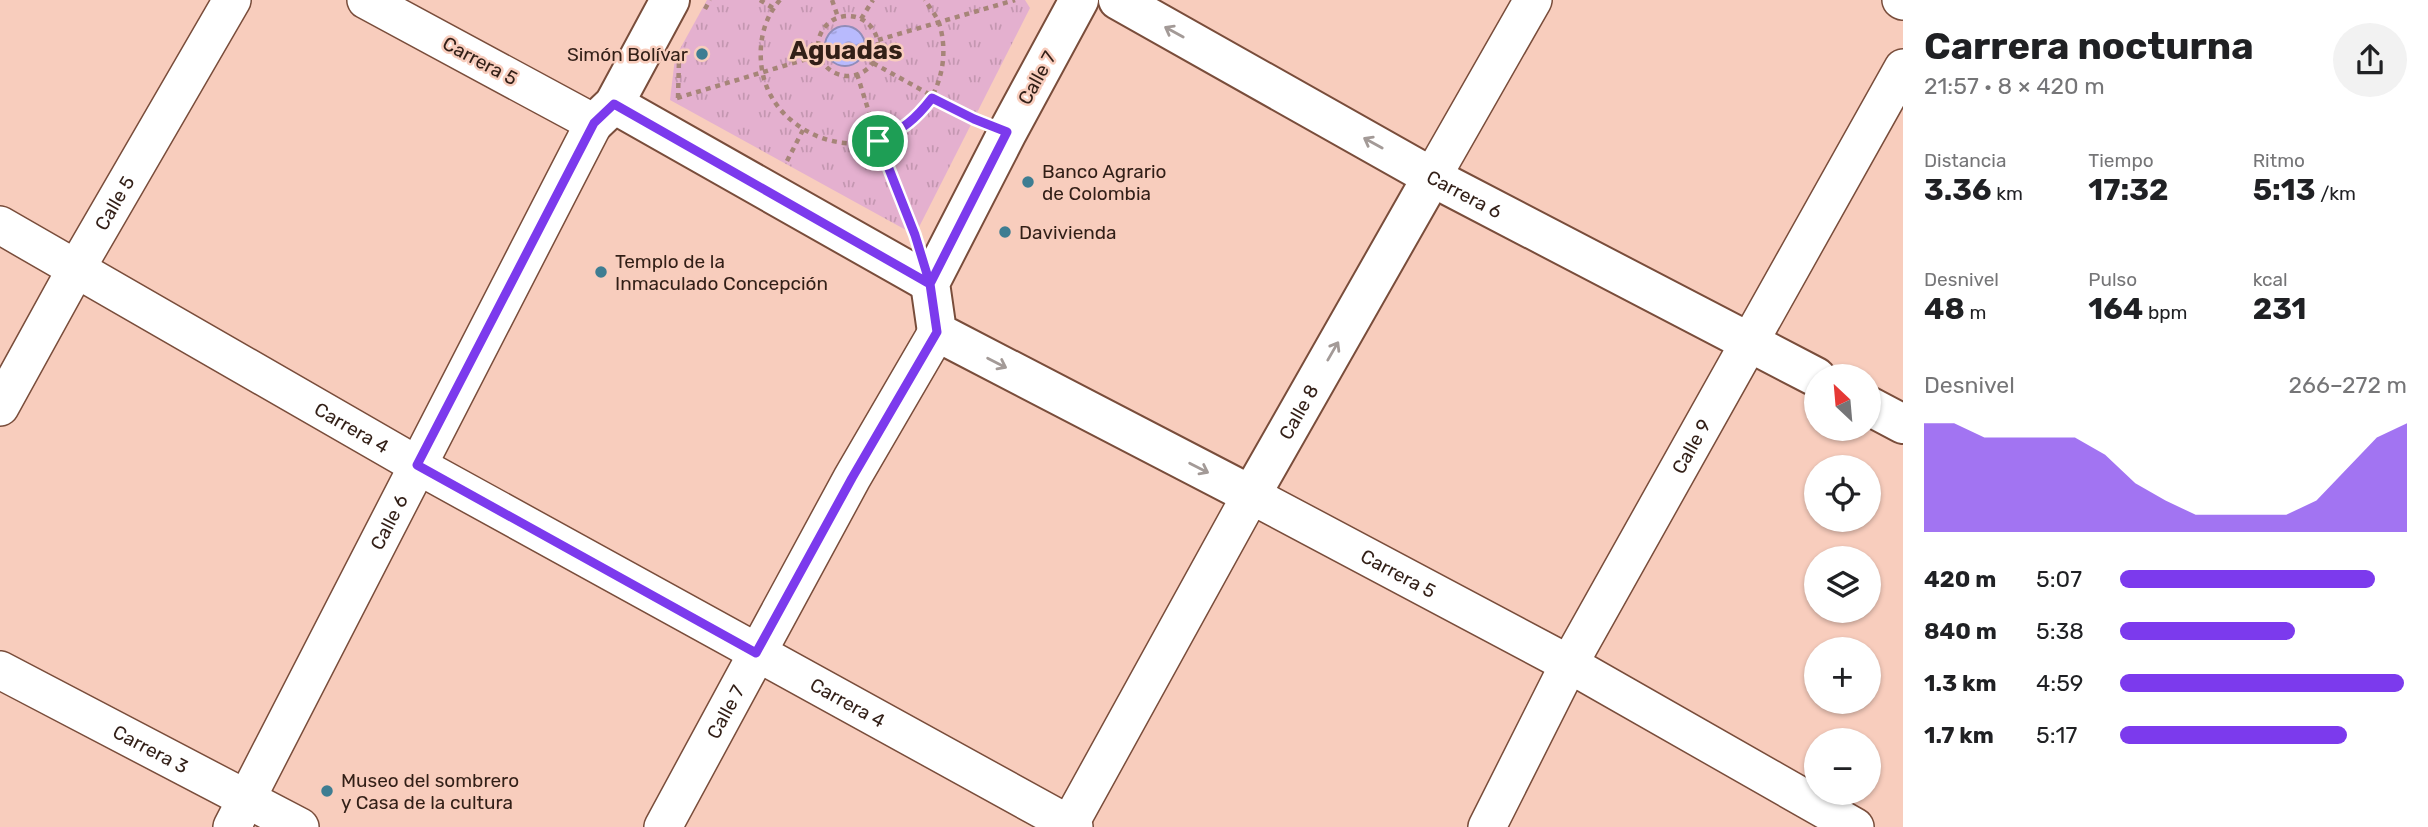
<!DOCTYPE html>
<html lang="es">
<head>
<meta charset="utf-8">
<style>
	body { margin:0; font-family:Rubik,sans-serif; background:#f2f2f2; color:#202124; height:100vh; display:flex; flex-direction:column; font-size:26px; white-space:nowrap }
	* { box-sizing:border-box; margin:0 }
	p { font-size:23px; color:#757577 }
	.icon { flex:none; width:38px; height:38px; fill:none; stroke:currentColor; stroke-width:2; stroke-linecap:round; stroke-linejoin:round }
	.map { position:relative; flex:1; overflow:hidden }
	.details { display:flex; flex-direction:column; background:#fff; width:525px }
	.details>* { flex:none }
	.needle { width:46px; rotate:334deg }
	.buttons { position:absolute; left:1804px; top:364px; display:grid; gap:14px }
	.buttons a { display:grid; place-items:center; width:77px; height:77px; border-radius:50%; background:#fff; box-shadow:0 2px 5px #0004; font-size:35px }
	.pin { position:absolute; display:grid; place-items:center; width:60px; height:60px; color:#fff; margin:-30px; border:4px solid #fff; border-radius:50%; box-shadow:0 2px 7px #0007 }
	.round { display:grid; place-items:center; flex:none; width:74px; height:74px; border-radius:37px; background:#f2f2f2 }
	.summary { display:flex; align-items:center; justify-content:space-between; height:119px; padding:0 21px }
	h1 { font-size:38px; font-weight:700; line-height:52px }
	.metrics { display:grid; grid-template-columns:repeat(3,1fr); gap:10px; height:119px; padding:7px 21px }
	.metrics div { display:grid; align-content:center }
	.metrics b { font-size:30px; font-weight:700 }
	.metrics small { font-size:19px; font-weight:400 }
	.metrics p { font-size:19px }
	.chart { height:196px; padding:14px 21px }
	.chart p { display:flex; justify-content:space-between }
	.chart svg { width:100%; height:126px; margin-top:7px; fill:#7c3aed; opacity:.7 }
	ul { padding:0 21px; list-style:none; font-size:23px }
	li { display:grid; grid-template-columns:112px 84px 1fr; align-items:center; height:52px }
	li i { height:18px; border-radius:9px; background:#7c3aed }
	main { display:flex; flex:1; min-height:0 }
	.map>svg:first-child { display:block }
</style>
</head>
<body>
<main>
<div class="map">
<svg width="1903" height="827" viewBox="0 0 1903 827">
	<defs>
		<pattern id="park-tufts" width="24" height="20" patternUnits="userSpaceOnUse" patternTransform="scale(1.75)"><rect width="24" height="20" fill="#e4b0cf"/><path d="M3 7l-1-3M5 7V3M7 7l1-3M15 17l-1-3M17 17v-4M19 17l1-3" fill="none" stroke="#c497b1"/></pattern>
		<pattern id="water-ripples" width="26" height="14" patternUnits="userSpaceOnUse" patternTransform="scale(1.75)"><rect width="26" height="14" fill="#b8bafd"/><path d="M2 4q2-2 4 0t4 0M15 11q2-2 4 0t4 0" fill="none" stroke="#9f9fd8"/></pattern>
	</defs>
	<rect width="100%" height="100%" fill="#f8cdbd"/>
	<path fill="url(#park-tufts)" d="M 707,0 L 1025,0 L 1030,8 L 915,235 L 670,100 L 675,58 Z"/>
	<path fill="url(#water-ripples)" stroke="#908cb8" stroke-width="2" d="M825 46a20 20 0 1 1 40 0a20 20 0 1 1-40 0Z"/>
	<g fill="none" stroke-linecap="round" stroke-linejoin="round">
		<defs>
			<g id="minor">
				<path d="M 1901,0 L 1903,1"/>
				<path d="M 1432,177 L 1533,0"/>
				<path id="s1" d="M 0,225 L 417,465 L 1074,827"/>
				<path id="s2" d="M 0,407 L 76,269 L 232,0"/>
				<path id="s3" d="M 0,670 L 300,827"/>
				<path id="s4" d="M 232,827 L 594,123 L 366,0"/>
				<path id="s5" d="M 663,827 L 852,478 L 937,332"/>
				<path id="s6" d="M 1068,827 L 1251,495 L 1569,664 L 1855,827"/>
				<path id="s7" d="M 1487,827 L 1569,664 L 1903,68"/>
			</g>
			<g id="major">
				<path id="s8" d="M 1079,0 L 1007,133 L 930,283 L 937,332 L 1251,495 L 1432,177"/>
				<path id="s9" d="M 1118,0 L 1432,177 L 1816,377"/>
				<path d="M 614,104 L 930,283"/>
				<path d="M 594,123 L 614,104 L 670,0"/>
				<path d="M 1869,406 L 1903,424"/>
			</g>
		</defs>
		<use href="#minor" stroke="#794d3b" stroke-width="40"/>
		<use href="#major" stroke="#794d3b" stroke-width="42"/>
		<path stroke="#a68578" stroke-width="4.5" stroke-dasharray="5 5" stroke-linecap="butt" d="M 760,0 L 773,8
			M 780,0 C 763,19 758,45 762,70 C 765,89 776,108 791,120 C 849,169 935,137 943,60 C 944,48 943,35 939,23 C 936,15 929,7 925,0
			M 832,0 L 838,17
			M 705,9 L 710,0
			M818 46a30 30 0 1 1 60 0a30 30 0 1 1-60 0Z
			M 861,19 L 873,0
			M 878,40 L 1015,0
			M 873,63 L 974,119
			M 857,74 L 878,141 L 914,233
			M 677,98 L 820,55
			M 678,98 L 679,60
			M 787,161 L 803,130"/>
		<use href="#minor" stroke="#fff" stroke-width="37"/>
		<use href="#major" stroke="#fff" stroke-width="38"/>
	</g>
	<defs><path id="oneway-shaft" d="M-6 0H5M1.5-3L5.5 0L1.5 3" fill="none" stroke-width="1.6" stroke-linecap="round" stroke-linejoin="round" transform="scale(1.75)"/></defs>
	<g stroke="#a39a97">
		<use href="#oneway-shaft" transform="translate(1174 32) rotate(-151)"/>
		<use href="#oneway-shaft" transform="translate(1373 143) rotate(-151)"/>
		<use href="#oneway-shaft" transform="translate(1333 351) rotate(-60)"/>
		<use href="#oneway-shaft" transform="translate(997 363) rotate(27)"/>
		<use href="#oneway-shaft" transform="translate(1199 468) rotate(27)"/>
	</g>
	<g fill="none" stroke-linecap="round" stroke-linejoin="round">
		<defs>
			<path id="route" d="M 878,141 L 915,235 L 930,284 L 614,104 L 594,123 L 417,465 L 756,653 L 852,478 L 937,332 L 930,284 L 1007,132 L 974,119 L 932,98 C 915,120 903,129 878,141"/>
		</defs>
		<use href="#route" stroke="#fff" stroke-width="14"/>
		<use href="#route" stroke="#7c3aed" stroke-width="9"/>
	</g>
	<g fill="#3e7d92" stroke="#f8cdbd" stroke-width="2.5">
		<circle cx="702" cy="54" r="7"/>
		<circle cx="1028" cy="182" r="7"/>
		<circle cx="1005" cy="232" r="7"/>
		<circle cx="601" cy="272" r="7"/>
		<circle cx="327" cy="791" r="7"/>
	</g>
	<g text-anchor="middle" dominant-baseline="central" stroke-width="5" stroke-linejoin="round" paint-order="stroke">
		<g font-size="19" fill="#321f17" stroke="#f8cdbd" text-anchor="start">
			<text x="688" y="54" text-anchor="end">Simón Bolívar</text>
			<text x="1042" y="171">Banco Agrario<tspan x="1042" dy="22">de Colombia</tspan></text>
			<text x="1019" y="232">Davivienda</text>
			<text x="615" y="261">Templo de la<tspan x="615" dy="22">Inmaculado Concepción</tspan></text>
			<text x="341" y="780">Museo del sombrero<tspan x="341" dy="22">y Casa de la cultura</tspan></text>
		</g>
		<g font-size="19" fill="#321f17" stroke="#f8cdbd">
			<text transform="translate(480 61) rotate(28)">Carrera 5</text>
			<text transform="translate(1037 78) rotate(-61)">Calle 7</text>
			<text stroke="none"><textPath href="#s9" startOffset="397">Carrera 6</textPath></text>
			<text stroke="none"><textPath href="#s2" startOffset="234">Calle 5</textPath></text>
			<text stroke="none"><textPath href="#s8" startOffset="819">Calle 8</textPath></text>
			<text stroke="none"><textPath href="#s1" startOffset="406">Carrera 4</textPath></text>
			<text stroke="none"><textPath href="#s7" startOffset="432">Calle 9</textPath></text>
			<text stroke="none"><textPath href="#s4" startOffset="343">Calle 6</textPath></text>
			<text stroke="none"><textPath href="#s6" startOffset="546">Carrera 5</textPath></text>
			<text stroke="none"><textPath href="#s1" startOffset="973">Carrera 4</textPath></text>
			<text stroke="none"><textPath href="#s5" startOffset="131">Calle 7</textPath></text>
			<text stroke="none"><textPath href="#s3" startOffset="170">Carrera 3</textPath></text>
		</g>
		<g font-size="26" font-weight="bold" fill="#321f17" stroke="#f8cdbd">
			<text x="846" y="50">Aguadas</text>
		</g>
	</g>
</svg>
<div class="buttons">
<a><svg class="needle" viewBox="-14 -14 28 28"><path d="M0-13l5 13h-10z" fill="#e53935"/><path d="M0 13l5-13h-10z" fill="#757577"/></svg></a>
<a><svg class="icon" aria-label="locate" viewBox="0 0 24 24"><circle cx="12" cy="12" r="6"/><path d="M12 2v4M12 18v4M2 12h4M18 12h4"/></svg></a>
<a><svg class="icon" aria-label="layers" viewBox="0 0 24 24"><path d="M12 4l9 5-9 5-9-5zM3 14l9 5 9-5"/></svg></a>
<a>+</a>
<a>−</a>
</div>
<div class="pin" style="left:878px;top:141px;background:#1e9e55"><svg class="icon" aria-label="arrive" viewBox="0 0 24 24"><path d="M6 21V4h12l-3 4 3 4H6"/></svg></div>
</div>
<section class="details">
<div class="summary"><div><h1>Carrera nocturna</h1><p>21:57 · 8 × 420 m</p></div><a class="round"><svg class="icon" aria-label="share" viewBox="0 0 24 24"><path d="M12 15V3M7 8l5-5 5 5M5 13v7h14v-7"/></svg></a></div>
<div class="metrics">
<div><p>Distancia</p><b>3.36<small> km</small></b></div>
<div><p>Tiempo</p><b>17:32</b></div>
<div><p>Ritmo</p><b>5:13<small> /km</small></b></div>
</div>
<div class="metrics">
<div><p>Desnivel</p><b>48<small> m</small></b></div>
<div><p>Pulso</p><b>164<small> bpm</small></b></div>
<div><p>kcal</p><b>231</b></div>
</div>
<div class="chart"><p><span>Desnivel</span>266–272 m</p>
<svg viewBox="0 0 160 44" preserveAspectRatio="none"><path d="M0 44V6L10 6L20 11L30 11L40 11L50 11L60 17L70 27L80 33L90 38L100 38L110 38L120 38L130 33L140 22L150 11L160 6V44z"/></svg>
</div>
<ul>
<li><b>420 m</b>5:07<i style="width:89%"></i></li>
<li><b>840 m</b>5:38<i style="width:61%"></i></li>
<li><b>1.3 km</b>4:59<i style="width:99%"></i></li>
<li><b>1.7 km</b>5:17<i style="width:79%"></i></li>
</ul>
</section>
</main>
</body>
</html>
